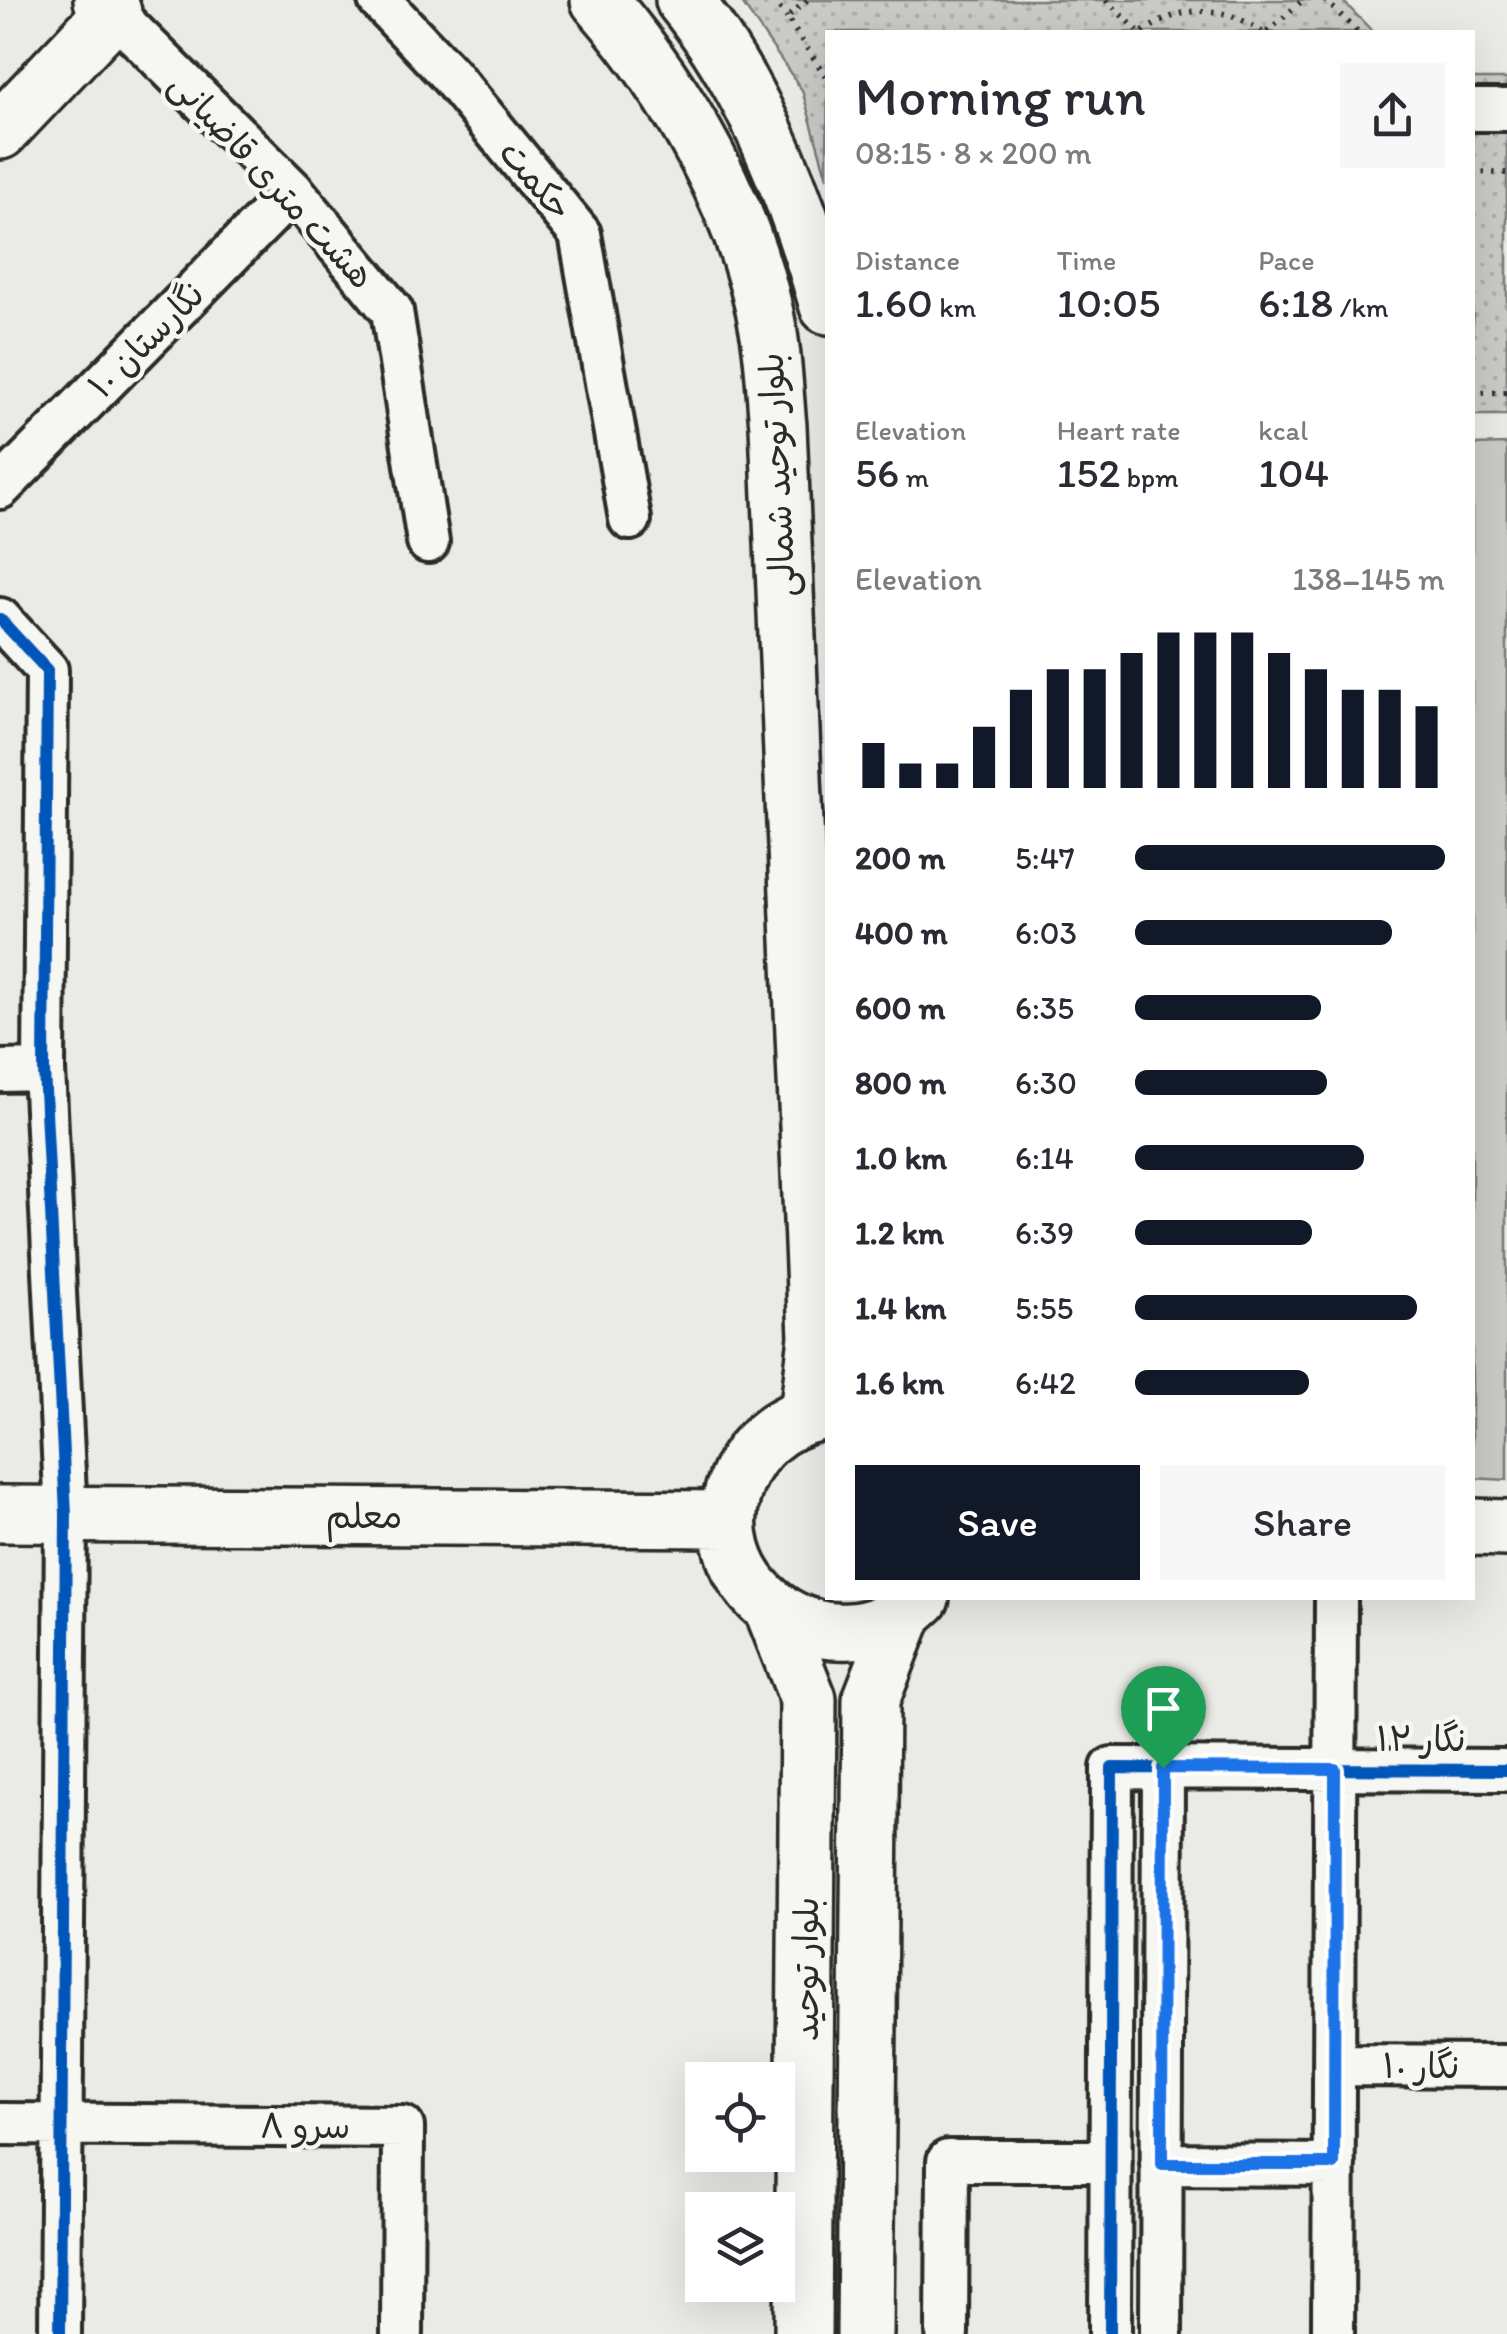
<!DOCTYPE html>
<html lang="en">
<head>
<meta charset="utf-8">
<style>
	body { margin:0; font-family:Itim,"Playpen Sans Arabic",sans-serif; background:#f7f7f7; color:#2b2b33; height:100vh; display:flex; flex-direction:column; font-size:38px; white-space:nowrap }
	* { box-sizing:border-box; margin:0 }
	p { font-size:32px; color:#7c7c81 }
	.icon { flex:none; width:55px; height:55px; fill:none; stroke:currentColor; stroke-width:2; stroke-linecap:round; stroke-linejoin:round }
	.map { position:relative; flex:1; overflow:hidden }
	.drawer { position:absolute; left:825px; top:30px; width:650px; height:1570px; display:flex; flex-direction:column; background:#fff; border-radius:0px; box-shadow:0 10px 40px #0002 }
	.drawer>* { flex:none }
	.buttons { position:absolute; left:685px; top:2062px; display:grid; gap:20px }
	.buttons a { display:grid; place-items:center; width:110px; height:110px; border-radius:0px; background:#fff; box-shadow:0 10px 40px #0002; font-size:50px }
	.pin { position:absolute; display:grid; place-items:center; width:85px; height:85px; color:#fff; margin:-102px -42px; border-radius:50% 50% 50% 0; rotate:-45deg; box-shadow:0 0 10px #0007 }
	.pin .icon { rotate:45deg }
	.round { display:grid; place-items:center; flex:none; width:105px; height:105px; border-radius:0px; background:#f7f7f7 }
	.headline { display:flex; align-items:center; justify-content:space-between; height:170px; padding:0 30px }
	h1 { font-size:55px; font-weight:600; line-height:75px }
	.metrics { display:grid; grid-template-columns:repeat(3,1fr); gap:15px; height:170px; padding:10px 30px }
	.metrics div { display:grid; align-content:center }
	.metrics b { font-size:42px; font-weight:600 }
	.metrics small { font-size:28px; font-weight:400 }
	.metrics p { font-size:28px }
	.chart { height:280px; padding:20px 30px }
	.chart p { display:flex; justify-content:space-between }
	.chart svg { width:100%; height:180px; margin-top:10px; stroke:#111827; stroke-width:6 }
	.action { display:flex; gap:20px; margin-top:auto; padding:20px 30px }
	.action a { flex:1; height:115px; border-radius:0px; background:#111827; color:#fff; font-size:40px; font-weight:600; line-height:115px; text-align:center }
	.action a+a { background:#f7f7f7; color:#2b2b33 }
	ul { padding:0 30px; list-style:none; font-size:32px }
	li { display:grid; grid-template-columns:160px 120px 1fr; align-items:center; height:75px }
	li i { height:25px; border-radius:12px; background:#111827 }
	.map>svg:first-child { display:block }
</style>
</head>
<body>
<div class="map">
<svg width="1507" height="2334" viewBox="0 0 1507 2334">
	<defs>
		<pattern id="park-dots" width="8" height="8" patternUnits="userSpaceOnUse" patternTransform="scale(2.5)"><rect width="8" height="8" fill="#cacac7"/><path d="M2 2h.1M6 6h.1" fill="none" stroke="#aeaeab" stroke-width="1.8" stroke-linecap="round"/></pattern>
	</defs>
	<rect width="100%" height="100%" fill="#eaeae6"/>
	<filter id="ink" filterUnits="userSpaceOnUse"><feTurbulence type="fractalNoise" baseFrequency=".01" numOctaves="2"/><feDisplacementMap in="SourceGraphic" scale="20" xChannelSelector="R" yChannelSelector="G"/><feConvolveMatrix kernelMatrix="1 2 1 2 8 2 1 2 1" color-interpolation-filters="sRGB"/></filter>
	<g filter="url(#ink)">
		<path fill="url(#park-dots)" stroke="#7a7a79" stroke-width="2.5" d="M 740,0 L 1342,0 L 1373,32 L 828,32 L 827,178 L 802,90 Z
			M 1472,79 L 1507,79 L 1507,415 L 1473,415 Z"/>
		<path fill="#cacac7" stroke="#7a7a79" stroke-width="2.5" d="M 1507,444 L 1507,1480 L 1472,1478 L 1472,445 Z"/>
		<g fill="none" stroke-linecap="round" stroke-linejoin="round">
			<defs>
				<path id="street" d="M 379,0 L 449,74 L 580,234 L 630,519
					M 113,12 L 293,191 L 392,311 L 428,542
					M 1472,110 L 1507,110
					M 0,488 L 293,191
					M 0,619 L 47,670 L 44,1070 L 66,1514 L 60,2334
					M 0,1071 L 44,1070
					M 1334,2065 L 1507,2066
					M 0,2124 L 403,2127 L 402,2334
					M 1161,2164 L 1334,2165
					M 947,2334 L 948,2161 L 1111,2161
					M 1110,2334 L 1112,1768 L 1507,1770
					M 1161,2334 L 1163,1768
					M 1333,2334 L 1336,1598"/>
				<path id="secondary" d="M 599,0 C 679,92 748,211 769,334 C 774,364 775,396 778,426 L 817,1337 L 808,1414
					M 684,0 C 754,85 798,201 828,306
					M 0,131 L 113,12 L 102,0
					M 828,1411 C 791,1416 761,1436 743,1468 C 682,1582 829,1687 921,1598
					M 0,1514 L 728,1519
					M 1472,1527 L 1507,1528
					M 773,1610 L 808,1699 L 803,2334
					M 865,2334 L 871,1700 L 905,1613"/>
			</defs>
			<use href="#street" stroke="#2b2b2b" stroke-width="48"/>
			<use href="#secondary" stroke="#2b2b2b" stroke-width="62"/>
			<path stroke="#2b2b2b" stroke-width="6" stroke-dasharray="2.5 8" stroke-linecap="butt" d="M 773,0 L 787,18
				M 807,0 L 787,18 L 828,80
				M 1106,0 L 1139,32
				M 1325,0 L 1358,32
				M 1143,32 C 1184,4 1221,4 1262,32
				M 1267,32 L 1303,0
				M 1472,172 L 1507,173
				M 1472,393 L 1507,392"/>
			<use href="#street" stroke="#f6f6f2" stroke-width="40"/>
			<use href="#secondary" stroke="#f6f6f2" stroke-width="55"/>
			<defs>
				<path id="cycleway" d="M 0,619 L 47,670 L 44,1070 L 66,1514 L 60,2334
					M 1110,2334 L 1112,1768 L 1507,1770"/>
			</defs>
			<use href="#cycleway" stroke="#f6f6f2" stroke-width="19"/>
			<use href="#cycleway" stroke="#0057b8" stroke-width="12"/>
		</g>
	</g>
	<g fill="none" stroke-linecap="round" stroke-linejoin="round" filter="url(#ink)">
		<defs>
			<path id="route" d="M 1163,1768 L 1335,1769 L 1334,2164 L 1162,2164 Z"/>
		</defs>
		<use href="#route" stroke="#fff" stroke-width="20"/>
		<use href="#route" stroke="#1a73e8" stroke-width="12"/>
	</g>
	<g text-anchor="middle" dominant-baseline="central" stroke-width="9" stroke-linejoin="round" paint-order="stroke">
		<g font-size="35" fill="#2b2b2b" stroke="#f6f6f2">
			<text transform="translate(272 180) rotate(47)">هشت متری قاضیانی</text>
			<text transform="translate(536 180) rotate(50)">حکمت</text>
			<text transform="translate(146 340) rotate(-45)">نگارستان ۱۰</text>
			<text transform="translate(777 475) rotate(-93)">بلوار توحید شمالی</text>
			<text x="364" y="1516">معلم</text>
			<text x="1421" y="1739">نگار ۱۲</text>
			<text transform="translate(806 1969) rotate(-90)">بلوار توحید</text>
			<text x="1421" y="2066">نگار ۱۰</text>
			<text x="305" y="2126">سرو ۸</text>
		</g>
	</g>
</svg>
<div class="buttons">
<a><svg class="icon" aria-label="locate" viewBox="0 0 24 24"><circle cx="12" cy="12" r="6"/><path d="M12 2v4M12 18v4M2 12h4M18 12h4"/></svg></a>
<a><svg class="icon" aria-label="layers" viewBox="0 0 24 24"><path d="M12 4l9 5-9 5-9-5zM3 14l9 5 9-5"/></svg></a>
</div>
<div class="pin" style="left:1163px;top:1768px;background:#1e9e55"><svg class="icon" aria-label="arrive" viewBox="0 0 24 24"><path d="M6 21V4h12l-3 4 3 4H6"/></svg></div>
<section class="drawer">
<div class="headline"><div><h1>Morning run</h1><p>08:15 · 8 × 200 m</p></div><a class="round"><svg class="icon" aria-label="share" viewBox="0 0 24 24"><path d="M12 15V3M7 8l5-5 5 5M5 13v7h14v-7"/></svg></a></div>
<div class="metrics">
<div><p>Distance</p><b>1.60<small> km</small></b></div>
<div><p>Time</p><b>10:05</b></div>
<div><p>Pace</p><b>6:18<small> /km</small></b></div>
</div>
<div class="metrics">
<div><p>Elevation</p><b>56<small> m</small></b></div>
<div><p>Heart rate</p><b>152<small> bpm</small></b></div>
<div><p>kcal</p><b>104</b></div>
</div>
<div class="chart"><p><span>Elevation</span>138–145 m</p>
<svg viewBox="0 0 160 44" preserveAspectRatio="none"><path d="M5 44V33M15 44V38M25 44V38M35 44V29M45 44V20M55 44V15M65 44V15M75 44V11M85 44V6M95 44V6M105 44V6M115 44V11M125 44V15M135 44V20M145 44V20M155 44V24"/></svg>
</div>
<ul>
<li><b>200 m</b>5:47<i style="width:100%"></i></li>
<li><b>400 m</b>6:03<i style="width:83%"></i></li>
<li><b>600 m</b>6:35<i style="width:60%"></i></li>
<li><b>800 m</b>6:30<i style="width:62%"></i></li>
<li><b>1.0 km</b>6:14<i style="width:74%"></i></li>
<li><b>1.2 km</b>6:39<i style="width:57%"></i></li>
<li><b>1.4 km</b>5:55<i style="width:91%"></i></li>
<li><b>1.6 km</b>6:42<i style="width:56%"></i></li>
</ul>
<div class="action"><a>Save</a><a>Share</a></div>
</section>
</div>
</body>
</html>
